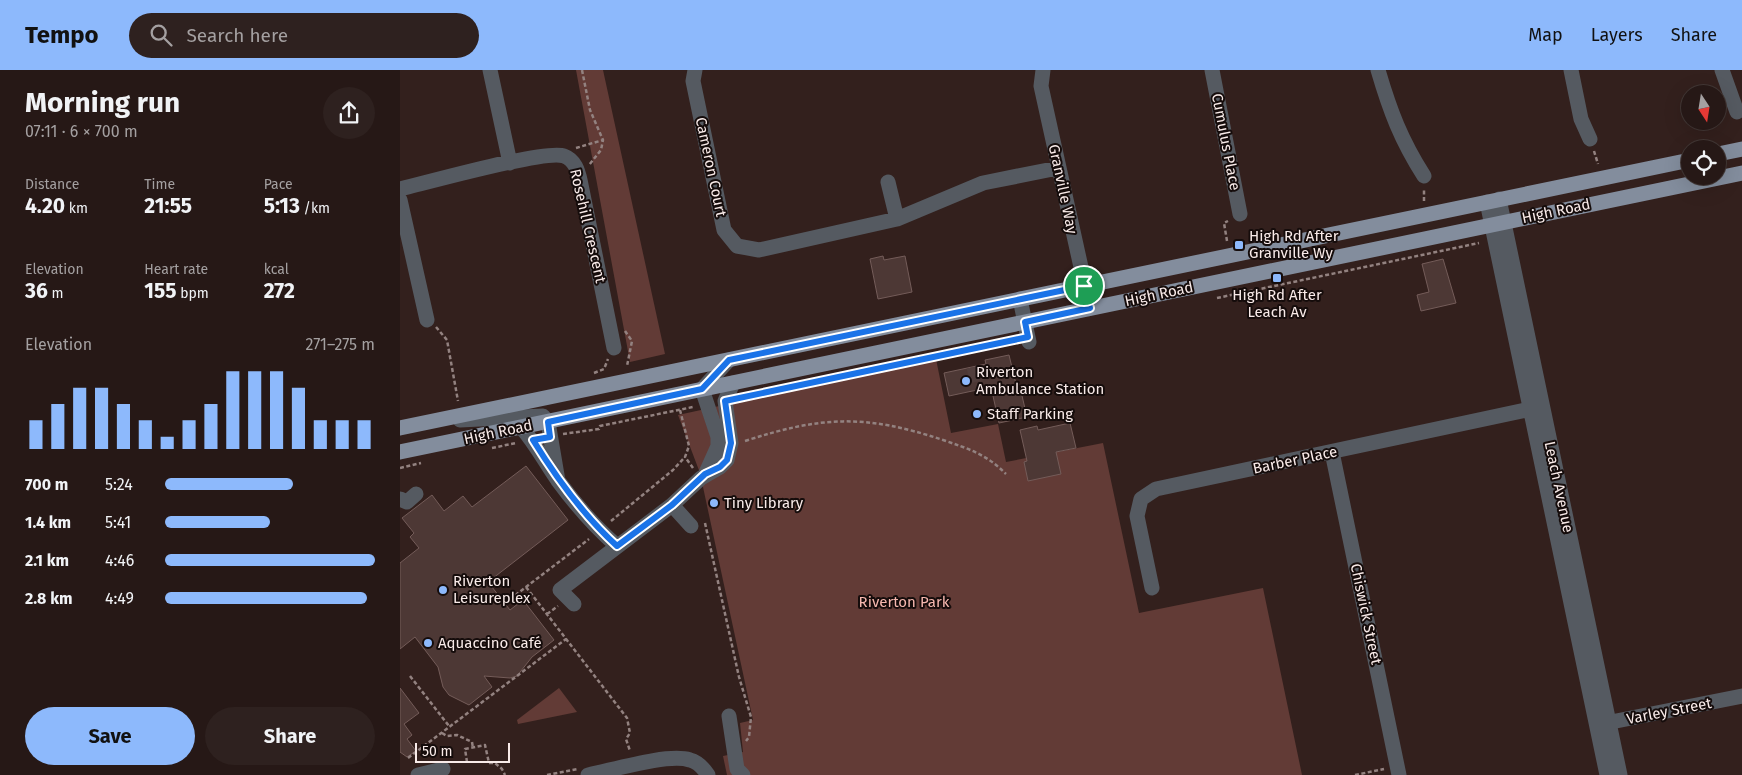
<!DOCTYPE html>
<html lang="en">
<head>
<meta charset="utf-8">
<style>
	body { margin:0; font-family:"Fira Sans",sans-serif; background:#2e211f; color:#f1f3f6; height:100vh; display:flex; flex-direction:column; font-size:19px; white-space:nowrap }
	* { box-sizing:border-box; margin:0 }
	p { font-size:16px; color:#a4a0a1 }
	.icon { flex:none; width:28px; height:28px; fill:none; stroke:currentColor; stroke-width:2; stroke-linecap:round; stroke-linejoin:round }
	.map { position:relative; flex:1; overflow:hidden }
	.sheet { display:flex; flex-direction:column; background:#261816; width:400px }
	.sheet>* { flex:none }
	.needle { width:32px; rotate:168deg }
	.tools { position:absolute; left:1281px; top:15px; display:grid; gap:10px }
	.tools a { display:grid; place-items:center; width:45px; height:45px; border-radius:50%; background:#261816; box-shadow:0 5px 20px #0002,0 0 0 1px #423735; font-size:25px }
	.scale { position:absolute; left:15px; bottom:12px; width:95px; box-sizing:border-box; padding-left:5px; border:2px solid #f9ebe9; border-top:0; font-size:14px; line-height:18px; white-space:nowrap; color:#f9ebe9; -webkit-text-stroke:4px #150c0b; paint-order:stroke }
	.pin { position:absolute; display:grid; place-items:center; width:42px; height:42px; color:#fff; margin:-21px; border:2px solid #fff; border-radius:50%; box-shadow:0 1px 5px #0007 }
	.round { display:grid; place-items:center; flex:none; width:52px; height:52px; border-radius:26px; background:#2e211f }
	.head { display:flex; align-items:center; justify-content:space-between; height:85px; padding:0 25px }
	h1 { font-size:28px; font-weight:700; line-height:38px }
	.figures { display:grid; grid-template-columns:repeat(3,1fr); gap:8px; height:85px; padding:5px 25px }
	.figures div { display:grid; align-content:center }
	.figures b { font-size:21px; font-weight:700 }
	.figures small { font-size:14px; font-weight:400 }
	.figures p { font-size:14px }
	.chart { height:140px; padding:10px 25px }
	.chart p { display:flex; justify-content:space-between }
	.chart svg { width:100%; height:90px; margin-top:5px; stroke:#8db9fc; stroke-width:6 }
	.button { display:flex; gap:10px; margin-top:auto; padding:10px 25px }
	.button a { flex:1; height:58px; border-radius:30px; background:#8db9fc; color:#111; font-size:20px; font-weight:700; line-height:58px; text-align:center }
	.button a+a { background:#2e211f; color:#f1f3f6 }
	ul { padding:0 25px; list-style:none; font-size:16px }
	li { display:grid; grid-template-columns:80px 60px 1fr; align-items:center; height:38px }
	li i { height:12px; border-radius:6px; background:#8db9fc }
	header { display:flex; align-items:center; gap:30px; box-sizing:border-box; height:70px; padding:0 25px; background:#8db9fc; color:#111 }
	header strong { font-size:24px }
	nav { display:flex; gap:28px; margin-inline-start:auto; font-size:18px }
	.search { width:350px; height:45px; background:#2e211f; display:flex; align-items:center; gap:12px; box-sizing:border-box; padding:0 18px; border-radius:28px; color:#a4a0a1; font-size:19px }
	main { display:flex; flex:1; min-height:0 }
	.map>svg:first-child { display:block }
</style>
</head>
<body>
<header>
<strong>Tempo</strong>
<div class="search"><svg class="icon" aria-label="search" viewBox="0 0 24 24"><circle cx="10" cy="10" r="6"/><path d="M15 15l6 6"/></svg>Search here</div>
<nav><a>Map</a><a>Layers</a><a>Share</a></nav>
</header>
<main>
<section class="sheet">
<div class="head"><div><h1>Morning run</h1><p>07:11 · 6 × 700 m</p></div><a class="round"><svg class="icon" aria-label="share" viewBox="0 0 24 24"><path d="M12 15V3M7 8l5-5 5 5M5 13v7h14v-7"/></svg></a></div>
<div class="figures">
<div><p>Distance</p><b>4.20<small> km</small></b></div>
<div><p>Time</p><b>21:55</b></div>
<div><p>Pace</p><b>5:13<small> /km</small></b></div>
</div>
<div class="figures">
<div><p>Elevation</p><b>36<small> m</small></b></div>
<div><p>Heart rate</p><b>155<small> bpm</small></b></div>
<div><p>kcal</p><b>272</b></div>
</div>
<div class="chart"><p><span>Elevation</span>271–275 m</p>
<svg viewBox="0 0 160 44" preserveAspectRatio="none"><path d="M5 44V30M15 44V22M25 44V14M35 44V14M45 44V22M55 44V30M65 44V38M75 44V30M85 44V22M95 44V6M105 44V6M115 44V6M125 44V14M135 44V30M145 44V30M155 44V30"/></svg>
</div>
<ul>
<li><b>700 m</b>5:24<i style="width:61%"></i></li>
<li><b>1.4 km</b>5:41<i style="width:50%"></i></li>
<li><b>2.1 km</b>4:46<i style="width:100%"></i></li>
<li><b>2.8 km</b>4:49<i style="width:96%"></i></li>
</ul>
<div class="button"><a>Save</a><a>Share</a></div>
</section>
<div class="map">
<svg width="1342" height="705" viewBox="0 0 1342 705">
	<rect width="100%" height="100%" fill="#33201d"/>
	<path fill="#623b36" d="M 176,0 L 203,0 L 265,284 L 230,292 Z
		M 536,289 L 551,363 L 598,354 L 606,392 L 703,373 L 739,543 L 863,518 L 902,705 L 327,705 L 323,686 L 343,682 L 340,653 L 353,650 L 300,403 L 278,345 Z
		M 159,618 L 177,642 L 118,654 L 117,650 Z"/>
	<path fill="#4d3835" stroke="#745c59" d="M 483,186 L 484,190 L 505,186 L 512,222 L 478,229 L 470,189 Z
		M 1043,189 L 1056,233 L 1021,241 L 1017,225 L 1029,222 L 1022,194 Z
		M 609,285 L 616,314 L 619,313 L 627,347 L 599,353 L 591,317 L 549,326 L 544,303 L 586,294 L 585,290 Z
		M 670,353 L 676,378 L 656,382 L 661,404 L 628,411 L 624,392 L 627,391 L 620,360 L 637,356 L 638,360 Z
		M 126,396 L 168,450 L 88,512 L 110,540 L 123,530 L 154,570 L 132,587 L 117,606 L 110,608 L 84,606 L 92,617 L 69,635 L 49,625 L 43,617 L 38,597 L 15,567 L 0,579 L 0,493 L 19,478 L 10,467 L 14,463 L 2,448 L 32,425 L 44,441 L 63,426 L 72,437 Z
		M 0,618 L 19,643 L 4,654 L 12,665 L 7,669 L 16,681 L 7,687 L 0,682 Z"/>
	<g fill="none" stroke-linecap="round" stroke-linejoin="round">
		<path stroke="#513e3c" stroke-width="15" stroke-dasharray="15 8" stroke-linecap="butt" d="M 574,297 L 579,320"/>
		<path stroke="#938280" stroke-width="2.5" stroke-dasharray="4 2.5" stroke-linecap="butt" d="M 182,0 L 190,40 L 203,70 L 201,80 L 189,95
			M 176,78 L 203,70
			M 1194,81 L 1198,94
			M 1024,131 L 1024,120
			M 827,171 L 824,153 L 828,151
			M 817,228 L 1079,173
			M 36,257 L 47,270 L 58,331
			M 225,261 L 232,271 L 227,296
			M 194,303 L 204,299 L 208,289
			M 340,327 L 553,283
			M 280,340 L 289,376 L 285,387 L 293,398
			M 163,364 L 199,359 L 200,356 L 293,337
			M 345,371 C 422,346 465,344 543,370 C 569,379 586,384 606,404
			M 92,378 L 116,373
			M 0,398 L 21,393
			M 211,451 L 273,400 L 285,387
			M 305,453 L 339,607 L 351,647 L 349,667 L 346,671
			M 126,517 L 227,648 L 230,663 L 226,669 L 230,681
			M 105,533 L 189,469
			M 147,544 L 158,536
			M 10,606 L 49,656
			M 42,663 L 47,666 L 57,665 L 72,672 L 73,678
			M 8,688 L 166,569
			M 67,692 L 65,679 L 85,675 L 89,693 L 95,693 L 102,699 L 105,705
			M 147,705 L 178,699
			M 955,705 L 984,699"/>
		<path stroke="#555a61" stroke-width="15" d="M 90,0 L 110,93
			M 295,0 L 293,11 L 324,160 L 337,176 L 359,180 L 497,149 L 583,113 L 658,98
			M 643,0 L 641,16 L 690,238
			M 812,0 L 840,144
			M 978,0 C 990,41 1001,70 1024,106
			M 1171,0 L 1181,49 L 1190,69
			M 1322,0 L 1337,42
			M 488,112 L 497,149
			M 0,119 C 26,113 146,79 164,86 C 175,90 178,101 180,110 L 214,278
			M 1099,129 L 1220,705
			M 0,130 L 27,250
			M 1087,132 L 1207,705
			M 620,229 L 629,272
			M 60,350 L 143,346 L 148,352 L 158,411
			M 121,357 C 136,374 146,394 159,412 C 176,435 195,457 217,476
			M 932,382 L 999,705
			M 305,405 L 318,376 L 318,367 L 302,319 L 329,290
			M 0,429 L 7,432 L 16,424
			M 272,435 L 291,456
			M 752,518 L 737,446 L 741,429 L 756,419 L 1140,337
			M 174,534 L 160,520 L 272,435 L 301,408 L 320,397 L 327,390 L 331,373 L 325,331 L 333,313
			M 329,646 L 337,699 L 343,705
			M 1201,654 L 1342,626
			M 18,705 L 43,699
			M 188,705 C 213,700 268,683 290,690 C 298,692 304,699 308,705"/>
		<path stroke="#838d9d" stroke-width="15" d="M 1318,84 L 1342,79
			M 0,358 L 1290,90
			M 0,382 L 1342,103"/>
	</g>
	<g fill="none" stroke-linecap="round" stroke-linejoin="round">
		<defs>
			<path id="route" d="M 684,216 L 690,238 L 625,252 L 628,267 L 325,331 L 331,373 L 327,390 L 320,397 L 305,404 L 272,435 L 217,476 C 183,445 157,409 133,370 L 150,367 L 148,352 L 302,319 L 329,290 Z"/>
		</defs>
		<use href="#route" stroke="#fff" stroke-width="10"/>
		<use href="#route" stroke="#1a73e8" stroke-width="6"/>
	</g>
	<g fill="#8db9fc" stroke="#150c0b" stroke-width="2">
		<rect x="834" y="170" width="10" height="10" rx="2.5"/>
		<rect x="872" y="203" width="10" height="10" rx="2.5"/>
		<circle cx="566" cy="311" r="5"/>
		<circle cx="577" cy="344" r="5"/>
		<circle cx="314" cy="433" r="5"/>
		<circle cx="43" cy="520" r="5"/>
		<circle cx="28" cy="573" r="5"/>
	</g>
	<g text-anchor="middle" dominant-baseline="central" stroke-width="4" stroke-linejoin="round" paint-order="stroke">
		<g font-size="15" fill="#f9ebe9" stroke="#150c0b">
			<text transform="translate(826 72) rotate(79)">Cumulus Place</text>
			<text transform="translate(311 97) rotate(78)">Cameron Court</text>
			<text transform="translate(663 119) rotate(78)">Granville Way</text>
			<text transform="translate(1156 141) rotate(-12)">High Road</text>
			<text transform="translate(188 156) rotate(77)">Rosehill Crescent</text>
			<text transform="translate(759 224) rotate(-12)">High Road</text>
			<text transform="translate(98 362) rotate(-12)">High Road</text>
			<text transform="translate(895 390) rotate(-12)">Barber Place</text>
			<text transform="translate(1159 417) rotate(78)">Leach Avenue</text>
			<text transform="translate(966 544) rotate(78)">Chiswick Street</text>
			<text transform="translate(1269 641) rotate(-11)">Varley Street</text>
		</g>
		<g font-size="15" fill="#f9ebe9" stroke="#150c0b" text-anchor="start">
			<text x="849" y="166">High Rd After<tspan x="849" dy="17">Granville Wy</tspan></text>
			<text x="877" y="225" text-anchor="middle">High Rd After<tspan x="877" dy="17">Leach Av</tspan></text>
			<text x="576" y="302">Riverton<tspan x="576" dy="17">Ambulance Station</tspan></text>
			<text x="587" y="344">Staff Parking</text>
			<text x="324" y="433">Tiny Library</text>
			<text x="53" y="511">Riverton<tspan x="53" dy="17">Leisureplex</tspan></text>
			<text x="38" y="573">Aquaccino Café</text>
		</g>
		<g font-size="15" fill="#f6b8af" stroke="#150c0b">
			<text x="504" y="532">Riverton Park</text>
		</g>
	</g>
</svg>
<div class="tools">
<a><svg class="needle" viewBox="-14 -14 28 28"><path d="M0-13l5 13h-10z" fill="#e53935"/><path d="M0 13l5-13h-10z" fill="#a4a0a1"/></svg></a>
<a><svg class="icon" aria-label="locate" viewBox="0 0 24 24"><circle cx="12" cy="12" r="6"/><path d="M12 2v4M12 18v4M2 12h4M18 12h4"/></svg></a>
</div>
<div class="scale">50 m</div>
<div class="pin" style="left:684px;top:216px;background:#1e9e55"><svg class="icon" aria-label="arrive" viewBox="0 0 24 24"><path d="M6 21V4h12l-3 4 3 4H6"/></svg></div>
</div>
</main>
</body>
</html>
